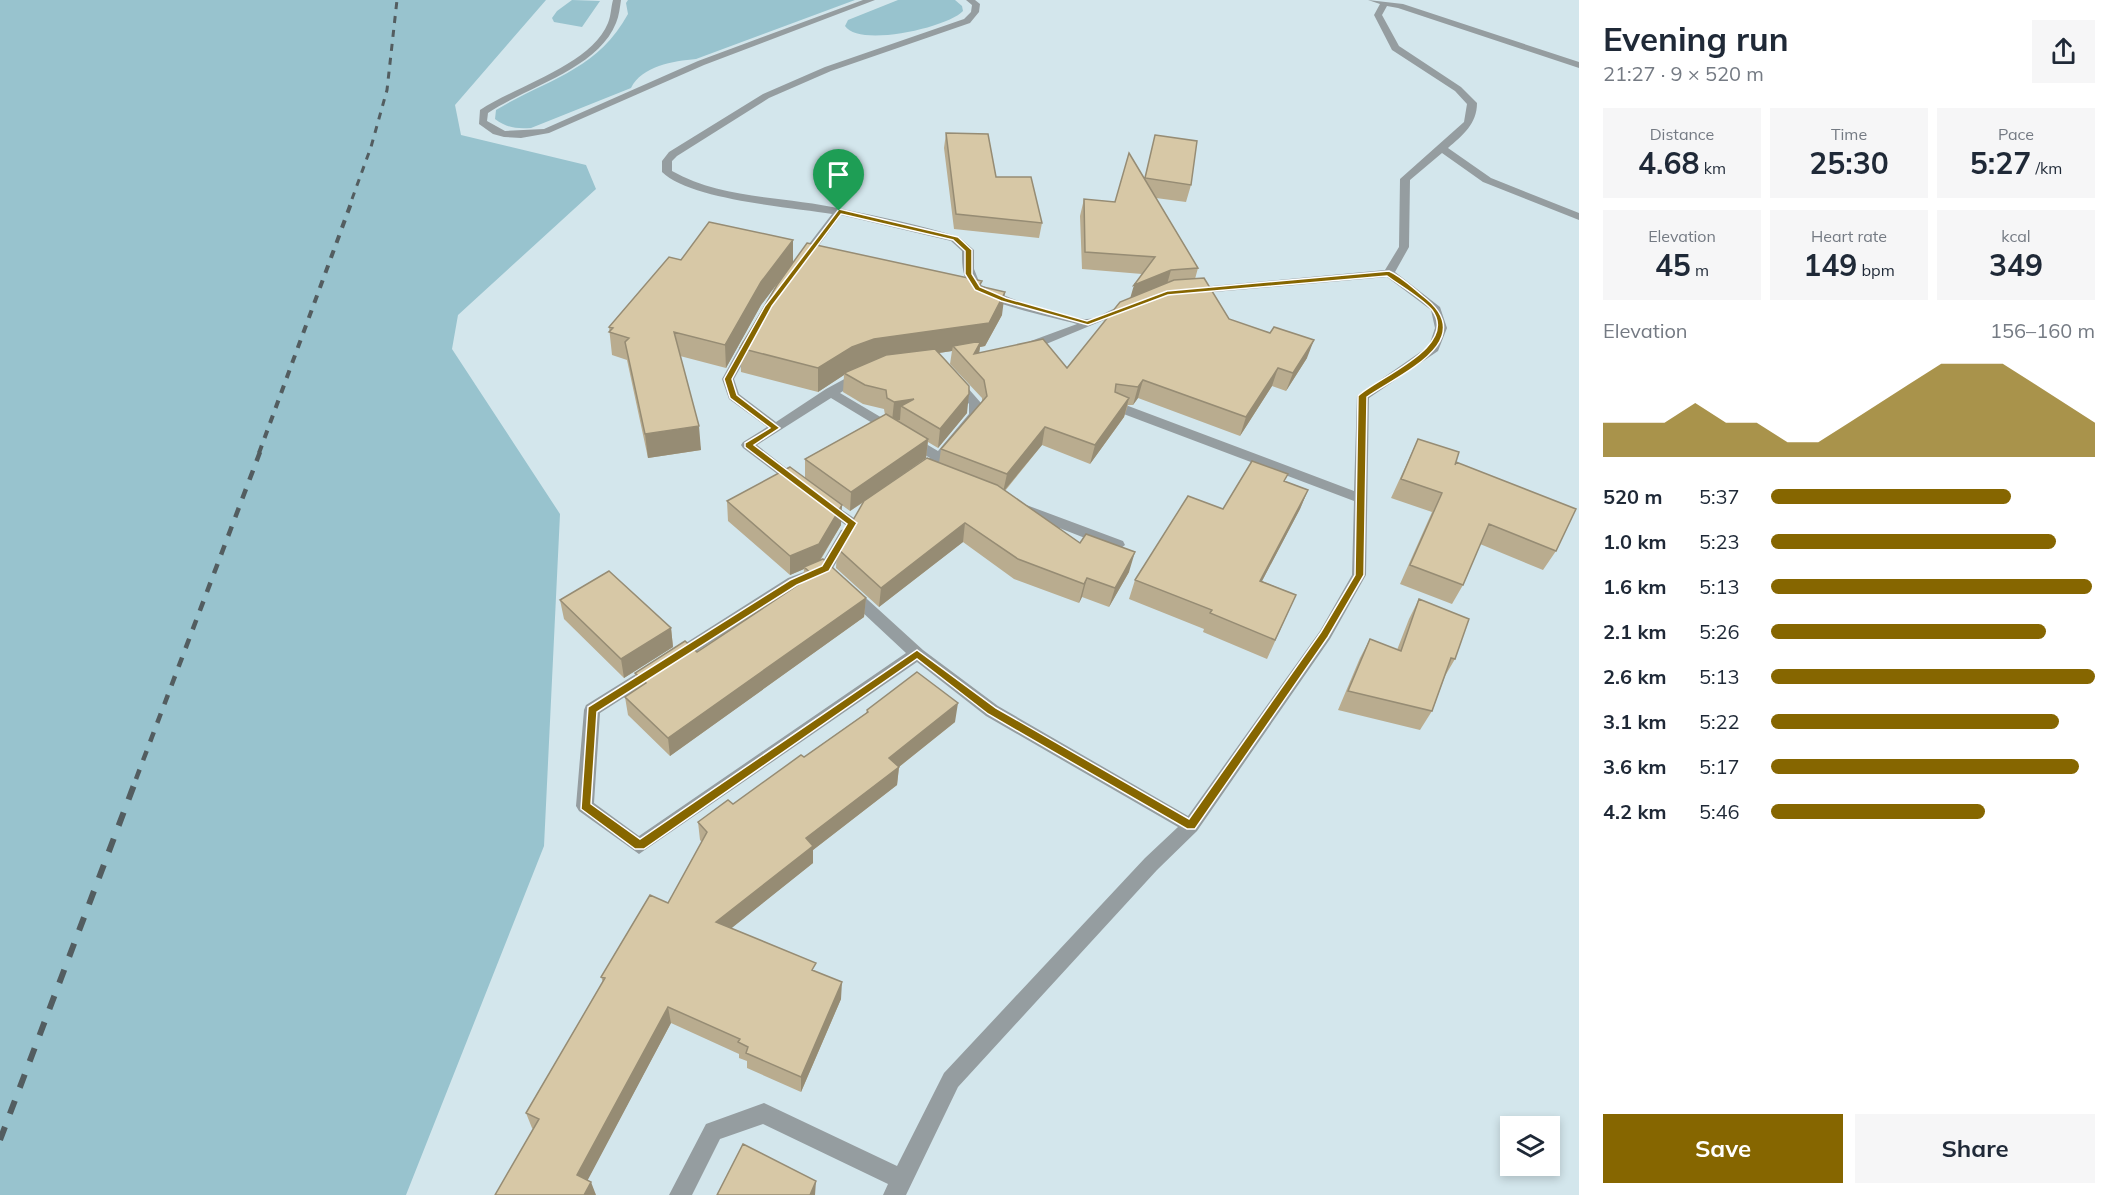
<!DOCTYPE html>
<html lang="en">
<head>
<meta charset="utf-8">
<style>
	body { margin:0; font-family:Mulish,sans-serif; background:#f6f6f7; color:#1f2937; height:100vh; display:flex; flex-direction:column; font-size:22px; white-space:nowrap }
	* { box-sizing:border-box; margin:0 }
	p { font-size:20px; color:#747a83 }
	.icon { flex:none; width:33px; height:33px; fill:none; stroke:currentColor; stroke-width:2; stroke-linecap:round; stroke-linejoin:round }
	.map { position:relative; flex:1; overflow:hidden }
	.details { display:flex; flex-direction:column; background:#fff; width:540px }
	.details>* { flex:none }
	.controls { position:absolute; left:1500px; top:1116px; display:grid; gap:12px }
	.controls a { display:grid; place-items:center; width:60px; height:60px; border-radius:0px; background:#fff; box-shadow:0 3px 9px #0003; font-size:30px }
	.pin { position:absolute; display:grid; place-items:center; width:51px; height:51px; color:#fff; margin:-62px -26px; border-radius:50% 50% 50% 0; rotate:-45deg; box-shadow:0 0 6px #0007 }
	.pin .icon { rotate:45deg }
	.round { display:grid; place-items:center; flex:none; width:63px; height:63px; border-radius:0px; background:#f6f6f7 }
	.overview { display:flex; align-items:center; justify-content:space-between; height:102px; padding:0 24px }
	h1 { font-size:33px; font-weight:700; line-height:45px }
	.metrics { display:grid; grid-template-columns:repeat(3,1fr); gap:9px; height:102px; padding:6px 24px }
	.metrics div { display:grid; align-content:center; border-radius:0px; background:#f6f6f7; text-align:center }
	.metrics b { font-size:30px; font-weight:700 }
	.metrics small { font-size:16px; font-weight:400 }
	.metrics p { font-size:16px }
	.chart { height:168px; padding:12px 24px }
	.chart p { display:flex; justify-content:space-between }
	.chart svg { width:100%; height:108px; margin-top:6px; fill:#866600; opacity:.7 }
	.action { display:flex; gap:12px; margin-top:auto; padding:12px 24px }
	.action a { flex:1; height:69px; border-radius:0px; background:#866600; color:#fff; font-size:24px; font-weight:700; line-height:69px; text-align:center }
	.action a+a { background:#f6f6f7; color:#1f2937 }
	ul { padding:0 24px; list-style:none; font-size:20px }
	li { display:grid; grid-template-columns:96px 72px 1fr; align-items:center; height:45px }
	li i { height:15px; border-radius:8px; background:#866600 }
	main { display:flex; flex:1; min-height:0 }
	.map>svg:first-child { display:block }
</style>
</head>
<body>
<main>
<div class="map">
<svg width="1579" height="1195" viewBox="0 0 1579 1195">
	<rect width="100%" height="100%" fill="#d3e6ec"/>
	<path fill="#98c3ce" d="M 0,0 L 546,0 L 455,105 L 461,135 L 586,165 L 596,189 L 458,315 L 452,349 L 560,514 L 544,846 L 406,1195 L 0,1195 Z
		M 572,0 L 600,1 L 582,27 L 554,22 L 552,18 L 557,11 Z
		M 628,0 L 855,0 L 696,59 C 673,61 642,66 631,88 L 531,128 C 517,129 507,128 495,119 L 496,110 C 547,79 597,71 628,14 L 626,3 Z
		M 898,0 L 955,0 L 962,6 L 963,11 C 949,27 859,48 845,26 L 848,20 Z"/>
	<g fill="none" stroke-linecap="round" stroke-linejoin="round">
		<path fill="#959da0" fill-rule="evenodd" d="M 613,0 L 621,0 C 620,7 619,16 616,23 C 598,69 526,87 488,113 L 487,121 L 505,131 L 544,129 L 698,61 L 863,0 L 875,0 L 704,65 L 549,133 L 521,138 L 504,137 L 493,134 L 479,124 L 480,110 C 516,86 591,65 608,23 C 611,16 611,7 613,0 Z
			M 966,0 L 975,0 L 980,4 L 979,12 L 970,23 L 831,71 L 769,98 L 677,156 L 672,161 L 672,171 C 723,200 786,196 842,209 C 881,217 921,225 959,237 L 974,250 L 974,269 L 980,284 C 996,295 1068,319 1087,319 C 1102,319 1116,302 1131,306 L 1133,308 L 1039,347 L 1026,349 L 1020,345 L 1077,324 C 1053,317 986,305 971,287 C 962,277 962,264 962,251 L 951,241 L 841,215 L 806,263 L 802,264 L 796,261 L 832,214 C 791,207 690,200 662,172 L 662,161 L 669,152 L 763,94 L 825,67 L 964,19 L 971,12 L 972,5 Z
			M 1368,0 L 1403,4 L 1579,62 L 1579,68 L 1398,8 L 1387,6 L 1382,15 L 1399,46 L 1461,87 L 1477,103 C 1477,124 1463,135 1448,148 L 1491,178 L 1579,213 L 1579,220 L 1483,182 L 1442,153 L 1410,180 L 1409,247 L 1395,272 L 1440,307 L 1447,328 L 1438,351 L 1369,398 L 1366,575 L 1330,639 L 1197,831 L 1157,870 L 958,1087 L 906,1195 L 883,1195 L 888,1184 L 763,1124 L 720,1139 L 692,1195 L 669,1195 L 706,1124 L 764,1103 L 897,1166 L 944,1073 L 1145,858 L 1178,827 L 986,716 L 917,662 L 639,854 L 579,811 L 576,806 L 584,710 L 586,705 L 647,667 L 659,667 L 661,671 L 659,675 L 600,713 L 594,803 L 639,836 L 906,653 L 846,597 L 844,593 L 846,589 L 856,589 L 923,650 L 998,706 L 1188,816 L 1320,631 L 1352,575 L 1354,501 L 1113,410 L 1112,407 L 1113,404 L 1123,404 L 1354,491 L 1357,396 L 1429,346 L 1435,328 L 1431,310 L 1387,277 L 1191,294 L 1185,291 L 1191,288 L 1385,270 L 1399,247 L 1400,179 L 1464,122 L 1467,104 L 1455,91 L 1392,50 L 1374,15 L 1380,4 Z
			M 749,337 L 755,341 L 734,379 L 739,394 L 776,422 L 826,389 L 861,370 L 865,371 L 865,377 L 840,393 L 938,451 L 969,414 L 969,404 L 952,385 L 952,379 L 960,379 L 981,403 L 982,415 L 944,461 L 918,477 L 911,473 L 930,458 L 831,398 L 757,445 L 804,482 L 802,485 L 792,485 L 743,448 L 741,445 L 743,442 L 767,427 L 729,399 L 722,379 L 743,341 Z
			M 826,499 L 857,520 L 859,523 L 857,526 L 847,526 L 821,507 L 819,504 Z
			M 1021,503 L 1123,541 L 1125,545 L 1118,550 L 1113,549 L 1016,511 L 1014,508 Z
			M 846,529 L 853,534 L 833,568 L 840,576 L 838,580 L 833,581 L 823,576 L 798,586 L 682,661 L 670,661 L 668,657 L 670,653 L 788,578 L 820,566 L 841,530 Z"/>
		<path stroke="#535d60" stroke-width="3" stroke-dasharray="7 7" stroke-linecap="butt" d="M 352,199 L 371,147 L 387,90 L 397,0"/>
		<path stroke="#535d60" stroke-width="4" stroke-dasharray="8 8" stroke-linecap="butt" d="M 259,453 L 353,198"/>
		<path stroke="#535d60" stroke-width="4.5" stroke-dasharray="10 10" stroke-linecap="butt" d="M 136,779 L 260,452"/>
		<path stroke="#535d60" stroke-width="6" stroke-dasharray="14 14" stroke-linecap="butt" d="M 0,1140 L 137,777"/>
	</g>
	<path fill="#b9ac8f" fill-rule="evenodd" d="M 946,133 L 996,177 L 1042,223 L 1039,238 L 954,229 L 944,148 Z
		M 1155,135 L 1191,185 L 1186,202 L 1156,198 L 1198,268 L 1195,279 L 1229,319 L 1307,358 L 1286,391 L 1272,386 L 1240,436 L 1138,398 L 1133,405 L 1128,405 L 1124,417 L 1090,464 L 1042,445 L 1005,491 L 1080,543 L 1129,572 L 1109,607 L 1082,597 L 1079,603 L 1014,579 L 963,542 L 879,607 L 836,568 L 837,548 L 864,502 L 850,511 L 805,478 L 805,459 L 885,415 L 884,409 L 863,404 L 843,392 L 844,375 L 818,392 L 741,372 L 740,348 L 982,286 L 1002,315 L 985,346 L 980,347 L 979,353 L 1067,368 L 1131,297 L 1142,274 L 1082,269 L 1080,216 L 1084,199 L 1115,202 L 1145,180 ZM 952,351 L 950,364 L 982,398 L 982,402 L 941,449 L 939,463 L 872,496 L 926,458 L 928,442 L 938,448 L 967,413 L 939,353 Z
		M 681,260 L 793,263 L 761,305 L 726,368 L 680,356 L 701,450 L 648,458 L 627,360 L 612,355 L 609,327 Z
		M 1418,439 L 1455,464 L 1556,551 L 1543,570 L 1480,544 L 1463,585 L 1452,604 L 1400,584 L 1432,512 L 1391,498 Z
		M 1285,482 L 1308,490 L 1300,509 L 1262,581 L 1296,595 L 1267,659 L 1203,632 L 1204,629 L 1129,599 L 1135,580 Z
		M 727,501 L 841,525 L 820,561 L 866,598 L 864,617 L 670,756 L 628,715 L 625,697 L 637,688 L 635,673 L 697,652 L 803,582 L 804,569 L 790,575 L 728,521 Z
		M 1419,599 L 1455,659 L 1445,676 L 1432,711 L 1420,730 L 1338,710 L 1360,658 L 1370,639 L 1397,650 L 1409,619 Z
		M 560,600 L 671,628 L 673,647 L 624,678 L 564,619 Z
		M 867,710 L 955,722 L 899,767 L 897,785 L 813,850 L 813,863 L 731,928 L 816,972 L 841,999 L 801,1092 L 747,1068 L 747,1061 L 739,1058 L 739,1054 L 671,1023 L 587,1180 L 596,1195 L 532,1128 L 526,1113 L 603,982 L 601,977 L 668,903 L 702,842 L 700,840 L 698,822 L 733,804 L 804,757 L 866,713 Z"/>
	<path fill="#968c74" d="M 793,240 L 793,263 L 761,305 L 726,368 L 725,345 L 761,282 Z
		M 1171,270 L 1166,288 L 1129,302 L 1134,285 Z
		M 1005,292 L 1002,315 L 985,346 L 980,347 L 978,360 L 953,346 L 952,351 L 872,363 L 844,373 L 844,375 L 818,392 L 818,368 L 852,347 Z
		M 1314,340 L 1307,358 L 1286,391 L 1293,373 Z
		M 1278,368 L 1272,386 L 1240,436 L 1246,417 Z
		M 1143,380 L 1138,398 L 1133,405 L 1138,387 Z
		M 969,394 L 967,413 L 938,448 L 940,429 Z
		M 1129,398 L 1124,417 L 1090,464 L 1095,445 Z
		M 914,399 L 901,406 L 900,420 L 892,421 L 894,402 Z
		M 699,426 L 701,450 L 648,458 L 645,434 Z
		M 1045,427 L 1042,445 L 1003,492 L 1007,474 Z
		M 928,439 L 926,458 L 850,511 L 851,492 Z
		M 1308,490 L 1300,509 L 1252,600 L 1260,581 Z
		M 842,505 L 841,525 L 818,563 L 804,567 L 804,569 L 790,575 L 790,556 Z
		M 965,523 L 963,542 L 879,607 L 881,588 Z
		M 1135,552 L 1129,572 L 1109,607 L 1115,588 Z
		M 1087,578 L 1082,597 L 1079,603 L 1084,584 Z
		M 866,598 L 864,617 L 670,756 L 668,738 Z
		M 671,628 L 673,647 L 624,678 L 621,659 Z
		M 958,703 L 955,722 L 890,774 L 899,767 L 897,785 L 813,850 L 813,863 L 718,939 L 716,922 L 806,838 L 889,758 Z
		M 842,982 L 841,999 L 801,1092 L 801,1077 Z
		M 668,1007 L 671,1023 L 583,1189 L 577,1175 Z
		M 816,1181 L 815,1195 L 810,1195 Z
		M 591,1182 L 596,1195 L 584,1195 Z"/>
	<path fill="#d7c8a6" stroke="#968c74" stroke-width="1.5" d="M 946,133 L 988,134 L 996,177 L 1031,177 L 1042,223 L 956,214 Z
		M 1155,135 L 1197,141 L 1191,185 L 1145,178 Z
		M 1129,153 L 1198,268 L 1171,270 L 1134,285 L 1155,257 L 1085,252 L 1084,199 L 1115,202 Z
		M 709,222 L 793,240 L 761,282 L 725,345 L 674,332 L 699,426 L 645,434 L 625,342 L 629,338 L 609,332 L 613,328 L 609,327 L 669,257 L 681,260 Z
		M 807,243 L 982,281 L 979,286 L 1005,292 L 989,323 L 874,339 L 852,347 L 818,368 L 740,348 L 777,285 Z
		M 1204,278 L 1229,319 L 1270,333 L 1274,327 L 1314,340 L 1293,373 L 1278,368 L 1246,417 L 1143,380 L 1138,387 L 1116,384 L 1115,392 L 1129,398 L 1095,445 L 1045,427 L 1007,474 L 941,449 L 987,396 L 984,380 L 953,346 L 981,341 L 974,354 L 1043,339 L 1067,368 L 1120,302 L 1174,280 Z
		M 935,349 L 969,386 L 969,394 L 940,429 L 901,406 L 914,399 L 894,402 L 887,398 L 886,390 L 865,385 L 844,373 L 886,355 Z
		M 886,414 L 928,439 L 851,492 L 805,459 Z
		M 1418,439 L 1459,452 L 1455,465 L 1456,462 L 1576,509 L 1556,551 L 1489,524 L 1463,585 L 1410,565 L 1442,493 L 1401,479 Z
		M 927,458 L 997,485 L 1080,543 L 1086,534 L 1135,552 L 1115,588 L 1087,578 L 1084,584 L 1018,559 L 965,523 L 881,588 L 837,548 L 864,501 Z
		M 1252,461 L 1288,474 L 1284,481 L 1308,490 L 1260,581 L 1296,595 L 1275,640 L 1210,613 L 1212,610 L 1135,580 L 1188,496 L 1223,509 Z
		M 790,467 L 842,505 L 819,544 L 790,556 L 727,501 Z
		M 823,559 L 866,598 L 668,738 L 625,697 L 646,683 L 635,673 L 685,641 L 697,652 L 813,575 L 804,567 Z
		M 609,571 L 671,628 L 621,659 L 560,600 Z
		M 1419,599 L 1469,619 L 1455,659 L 1451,658 L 1432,711 L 1348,691 L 1370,639 L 1401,651 Z
		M 917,672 L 958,703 L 889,758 L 899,767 L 806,838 L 813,846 L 716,922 L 816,963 L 812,970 L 842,982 L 801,1077 L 746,1053 L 748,1047 L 738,1042 L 740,1039 L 668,1007 L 577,1175 L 591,1182 L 584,1195 L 495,1195 L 539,1119 L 526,1113 L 605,978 L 601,977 L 650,895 L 668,903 L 707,832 L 698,822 L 728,800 L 733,804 L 801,755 L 804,757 L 868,712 L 867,710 Z
		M 743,1144 L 816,1181 L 810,1195 L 717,1195 Z"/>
	<path fill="#866600" stroke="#fff" stroke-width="1.5" fill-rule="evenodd" d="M 839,209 L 958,237 L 972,250 L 972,274 L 980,287 L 1006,298 L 1087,321 L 1167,291 L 1389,271 C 1401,276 1412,287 1423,296 C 1481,340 1402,373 1367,397 L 1364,575 L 1328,637 L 1195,829 L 1187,829 L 988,714 L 917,659 L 644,849 L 635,849 L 581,809 L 588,707 L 790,580 L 822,566 L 847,524 L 745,447 L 745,443 L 770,428 L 730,398 L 724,379 L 765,306 ZM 841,214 L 953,240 L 965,251 L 965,274 L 975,290 L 1001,301 L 1088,325 L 1168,295 L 1387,276 C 1399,285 1423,299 1432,310 C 1459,347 1378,377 1358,396 L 1355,575 L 1321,632 L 1189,819 L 996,708 L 917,650 L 640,839 L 591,804 L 597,712 L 797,585 L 829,571 L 857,523 L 754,445 L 780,428 L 737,395 L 732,379 L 772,306 Z"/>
</svg>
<div class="controls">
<a><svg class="icon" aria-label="layers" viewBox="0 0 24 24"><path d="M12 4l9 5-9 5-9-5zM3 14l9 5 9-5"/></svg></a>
</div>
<div class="pin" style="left:839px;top:211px;background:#1e9e55"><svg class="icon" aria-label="arrive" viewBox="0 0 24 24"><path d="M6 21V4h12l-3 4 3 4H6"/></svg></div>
</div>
<section class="details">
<div class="overview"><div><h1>Evening run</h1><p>21:27 · 9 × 520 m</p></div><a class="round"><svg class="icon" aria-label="share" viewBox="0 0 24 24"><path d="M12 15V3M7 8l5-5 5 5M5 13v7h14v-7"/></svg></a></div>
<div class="metrics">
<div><p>Distance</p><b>4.68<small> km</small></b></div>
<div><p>Time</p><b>25:30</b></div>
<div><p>Pace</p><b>5:27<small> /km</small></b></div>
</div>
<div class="metrics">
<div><p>Elevation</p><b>45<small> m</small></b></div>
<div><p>Heart rate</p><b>149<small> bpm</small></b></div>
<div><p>kcal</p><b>349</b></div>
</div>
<div class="chart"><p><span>Elevation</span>156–160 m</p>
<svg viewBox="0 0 160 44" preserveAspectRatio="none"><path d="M0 44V30L10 30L20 30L30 22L40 30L50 30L60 38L70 38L80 30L90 22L100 14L110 6L120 6L130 6L140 14L150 22L160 30V44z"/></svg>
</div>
<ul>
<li><b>520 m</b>5:37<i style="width:74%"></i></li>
<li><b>1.0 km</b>5:23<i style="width:88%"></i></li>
<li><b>1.6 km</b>5:13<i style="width:99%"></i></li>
<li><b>2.1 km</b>5:26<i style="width:85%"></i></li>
<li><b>2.6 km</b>5:13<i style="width:100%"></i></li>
<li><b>3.1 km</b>5:22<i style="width:89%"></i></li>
<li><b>3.6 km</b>5:17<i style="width:95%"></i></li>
<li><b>4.2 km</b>5:46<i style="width:66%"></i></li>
</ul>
<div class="action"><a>Save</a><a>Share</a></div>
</section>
</main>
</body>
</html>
